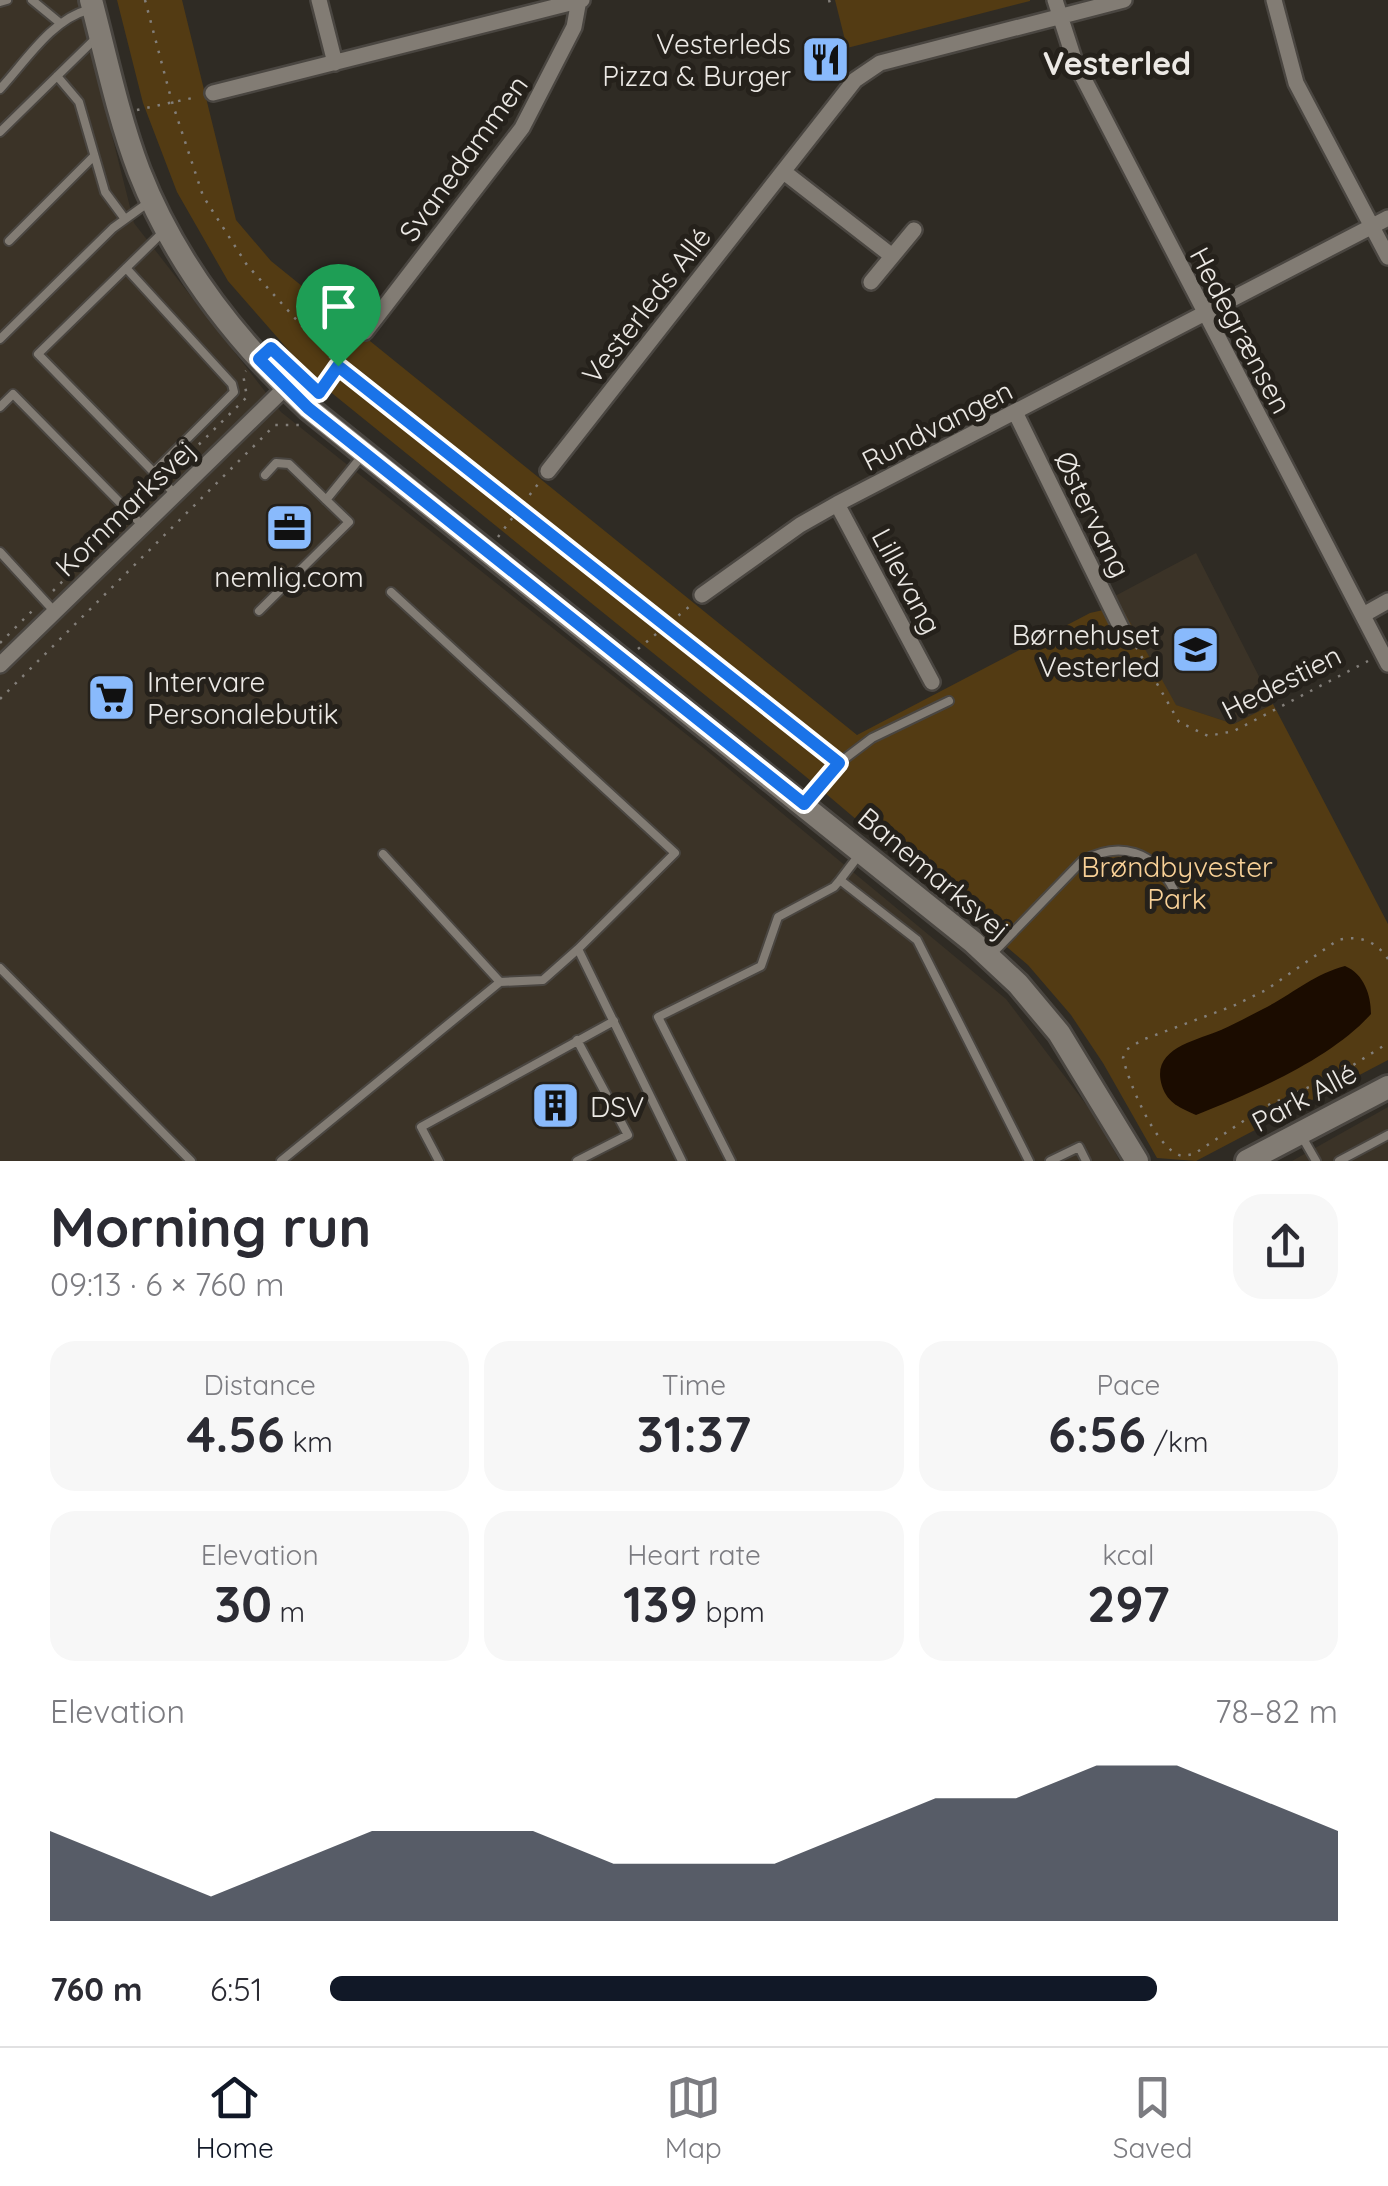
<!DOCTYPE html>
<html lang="en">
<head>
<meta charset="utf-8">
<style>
	body { margin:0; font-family:Quicksand,sans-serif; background:#f7f7f7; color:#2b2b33; height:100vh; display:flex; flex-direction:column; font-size:38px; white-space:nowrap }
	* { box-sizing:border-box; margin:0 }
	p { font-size:32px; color:#7c7c81 }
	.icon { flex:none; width:55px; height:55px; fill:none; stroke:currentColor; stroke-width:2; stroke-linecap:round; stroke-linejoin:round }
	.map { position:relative; height:1161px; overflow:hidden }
	.details { display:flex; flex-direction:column; background:#fff; flex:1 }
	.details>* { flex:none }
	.pin { position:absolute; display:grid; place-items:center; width:85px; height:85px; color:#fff; margin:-102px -42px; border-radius:50% 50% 50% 0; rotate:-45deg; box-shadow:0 0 10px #0007 }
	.pin .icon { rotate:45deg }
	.round { display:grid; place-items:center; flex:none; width:105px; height:105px; border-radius:30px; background:#f7f7f7 }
	.head { display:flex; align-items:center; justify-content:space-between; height:170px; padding:0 50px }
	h1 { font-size:55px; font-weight:700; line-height:75px }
	.stats { display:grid; grid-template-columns:repeat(3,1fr); gap:15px; height:170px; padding:10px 50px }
	.stats div { display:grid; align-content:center; border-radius:25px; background:#f7f7f7; text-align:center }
	.stats b { font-size:50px; font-weight:700 }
	.stats small { font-size:28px; font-weight:400 }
	.stats p { font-size:28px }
	.chart { height:280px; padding:20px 50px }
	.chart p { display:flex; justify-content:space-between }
	.chart svg { width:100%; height:180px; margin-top:10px; fill:#111827; opacity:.7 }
	ul { padding:0 50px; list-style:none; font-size:32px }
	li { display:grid; grid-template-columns:160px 120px 1fr; align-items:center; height:75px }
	li i { height:25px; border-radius:12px; background:#111827 }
	.menu { display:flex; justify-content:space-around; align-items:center; height:140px; border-top:2px solid #e1e1e2; background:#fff; font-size:28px; color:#7c7c81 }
	.menu a { display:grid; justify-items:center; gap:5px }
	.menu .selected { color:#111827 }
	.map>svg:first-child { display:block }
</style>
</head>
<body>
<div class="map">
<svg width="1388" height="1161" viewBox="0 0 1388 1161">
	<rect width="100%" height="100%" fill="#2f2b24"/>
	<path fill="#3b3327" d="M 0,0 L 78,0 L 134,223 L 281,412 L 706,750 L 1006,999 L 1094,1115 L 1120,1161 L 0,1161 Z
		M 1196,553 L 1273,704 L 1234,724 L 1175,705 L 1115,596 Z
		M 1388,1107 L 1388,1161 L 1292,1161 Z"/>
	<path fill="#533b13" d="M 117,0 L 182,0 L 236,220 L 271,261 L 857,735 L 1090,613 L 1121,606 L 1176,705 L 1234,724 L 1273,704 L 1388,924 L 1388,1060 L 1196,1161 L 1157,1158 L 1103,1063 L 1071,1015 L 1028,965 L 805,776 L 312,377 L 228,281 L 177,192 L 143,103 Z
		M 835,0 L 1030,0 L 1030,1 L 847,48 Z"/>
	<path fill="#1b0c00" d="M 1345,966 C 1364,974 1371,995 1371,1014 C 1331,1059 1252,1093 1196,1115 C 1181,1108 1168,1104 1162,1086 C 1150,1048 1196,1041 1221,1030 C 1235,1024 1249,1016 1263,1009 C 1291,995 1314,974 1345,966 Z"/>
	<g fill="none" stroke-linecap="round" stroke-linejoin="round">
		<defs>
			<path id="lane" d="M 32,0 L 60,23
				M 0,2 L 7,0
				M 57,76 L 79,102 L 105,192 L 125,219
				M 0,89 C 25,62 52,19 88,10
				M 0,132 L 97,37
				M 163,232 L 38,354 L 175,494
				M 9,241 L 94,156
				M 126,268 L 232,384 L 234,392 L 154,472
				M 0,339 L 113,228 L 149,202
				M 0,407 L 13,394 L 143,526
				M 326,500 L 361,457
				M 0,552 L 54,611
				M 391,592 L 675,853 L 578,949 L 682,1161
				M 259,611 L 349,522 L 289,464 L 276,463 L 265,475
				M 804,804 L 839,763 L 872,738 L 949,701
				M 383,854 L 500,982
				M 859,855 L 840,880 L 917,940 L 1029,1161
				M 992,954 L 1082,861 C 1120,840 1154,851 1174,890
				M 0,968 L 191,1161
				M 577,1040 L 628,1135 L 577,1161
				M 1301,1135 L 1316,1161
				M 281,1161 L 500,982 L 543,980 L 578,949
				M 439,1161 L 421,1127 L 614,1021
				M 731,1161 L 658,1017 L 761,966 L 778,917 L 834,887 L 840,880
				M 1050,1161 L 1079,1147 L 1086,1161
				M 1339,1161 L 1388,1135"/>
			<path id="street" d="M 319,0 L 335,63
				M 1055,0 L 1075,62 L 1388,664
				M 1274,0 L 1296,83 L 1388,257
				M 213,93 L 582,0
				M 784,172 L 892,256
				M 871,282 L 914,230
				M 365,332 L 522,128 L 574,27 L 579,0
				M 1015,412 L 1126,638
				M 548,471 L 855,80 L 880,63 L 1124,0
				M 837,504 L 932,682
				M 702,595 L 800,525 L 837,504 L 1388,218
				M 1363,615 L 1388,601
				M 0,665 L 286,387"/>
			<path id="secondary" d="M 91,0 C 106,57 118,116 139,171 C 175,263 236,341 308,408 L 973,942 L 1018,984 L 1059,1033 L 1137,1161
				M 1247,1161 L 1388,1087"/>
		</defs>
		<use href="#lane" stroke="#4a4641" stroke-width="12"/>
		<use href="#street" stroke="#4a4641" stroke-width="20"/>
		<use href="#secondary" stroke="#4a4641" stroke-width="28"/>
		<path stroke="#837f7a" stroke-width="2.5" stroke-dasharray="2.5 8" stroke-linecap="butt" d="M 145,0 L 172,102 L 203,196 L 247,265 L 339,367 L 829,755
			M 829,0 L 831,7
			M 137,110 L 197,97
			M 317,395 L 358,341
			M 169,474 L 247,397 L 243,374 L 246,371
			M 137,506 L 157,487
			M 498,537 L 538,484
			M 53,591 L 121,522
			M 0,643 L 36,607
			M 1136,647 L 1179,722 L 1208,736 L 1234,731 L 1368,661
			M 638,649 L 690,606
			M 0,699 L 275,425 L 300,425
			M 1388,959 C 1376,941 1360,935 1338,940 L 1266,990 L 1233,1006 L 1142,1040 L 1126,1050 L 1123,1058 C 1129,1083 1156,1150 1182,1156 L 1194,1154 L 1266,1106 L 1339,1074 L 1388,1043"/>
		<use href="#lane" stroke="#827c74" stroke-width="8"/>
		<use href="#street" stroke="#827c74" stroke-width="15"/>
		<use href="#secondary" stroke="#827c74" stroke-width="22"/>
	</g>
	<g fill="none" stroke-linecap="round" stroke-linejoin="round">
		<defs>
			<path id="route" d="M 271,348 L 319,393 L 338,366 L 839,763 L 804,804 L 308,408 L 259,359 Z"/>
		</defs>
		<use href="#route" stroke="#fff" stroke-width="20"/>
		<use href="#route" stroke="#1a73e8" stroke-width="12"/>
	</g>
	<defs>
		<symbol id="restaurant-square" viewBox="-11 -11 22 22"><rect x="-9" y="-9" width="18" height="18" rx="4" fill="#89bafc" stroke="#25211b"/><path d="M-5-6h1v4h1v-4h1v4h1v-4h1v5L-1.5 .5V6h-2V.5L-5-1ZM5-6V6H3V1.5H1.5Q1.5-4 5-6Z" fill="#111"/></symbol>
		<symbol id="office-square" viewBox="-11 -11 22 22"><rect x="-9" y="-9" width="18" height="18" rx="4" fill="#89bafc" stroke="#25211b"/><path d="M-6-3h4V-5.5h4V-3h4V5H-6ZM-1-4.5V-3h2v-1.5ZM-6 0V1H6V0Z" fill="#111"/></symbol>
		<symbol id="school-square" viewBox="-11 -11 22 22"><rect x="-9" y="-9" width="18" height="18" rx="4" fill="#89bafc" stroke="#25211b"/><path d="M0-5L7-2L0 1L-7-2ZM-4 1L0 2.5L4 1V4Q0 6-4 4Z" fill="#111"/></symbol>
		<symbol id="supermarket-square" viewBox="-11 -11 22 22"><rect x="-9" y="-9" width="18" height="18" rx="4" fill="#89bafc" stroke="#25211b"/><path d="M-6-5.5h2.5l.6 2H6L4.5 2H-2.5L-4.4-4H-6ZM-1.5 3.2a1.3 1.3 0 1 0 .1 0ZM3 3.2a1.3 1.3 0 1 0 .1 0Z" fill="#111"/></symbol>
		<symbol id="building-square" viewBox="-11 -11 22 22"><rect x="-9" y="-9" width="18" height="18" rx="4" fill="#89bafc" stroke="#25211b"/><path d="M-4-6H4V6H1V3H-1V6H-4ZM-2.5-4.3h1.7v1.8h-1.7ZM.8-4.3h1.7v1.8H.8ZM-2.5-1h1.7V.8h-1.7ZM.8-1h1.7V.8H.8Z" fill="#111"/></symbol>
	</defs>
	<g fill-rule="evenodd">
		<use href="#restaurant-square" x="798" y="32" width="55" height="55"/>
		<use href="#office-square" x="262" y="500" width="55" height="55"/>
		<use href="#school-square" x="1168" y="622" width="55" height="55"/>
		<use href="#supermarket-square" x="84" y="670" width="55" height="55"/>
		<use href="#building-square" x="528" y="1078" width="55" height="55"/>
	</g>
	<g text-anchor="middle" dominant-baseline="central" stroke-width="10" stroke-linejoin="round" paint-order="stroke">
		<g font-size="28" fill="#ece9e5" stroke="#25211b" text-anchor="end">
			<text x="791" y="43">Vesterleds<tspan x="791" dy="32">Pizza &amp; Burger</tspan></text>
			<text x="289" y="576" text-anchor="middle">nemlig.com</text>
			<text x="1160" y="634">Børnehuset<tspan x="1160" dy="32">Vesterled</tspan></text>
			<text x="147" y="681" text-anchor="start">Intervare<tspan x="147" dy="32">Personalebutik</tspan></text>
			<text x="590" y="1106" text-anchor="start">DSV</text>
		</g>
		<g font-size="28" fill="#ece9e5" stroke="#25211b">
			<text transform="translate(463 158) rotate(-54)">Svanedammen</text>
			<text transform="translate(646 305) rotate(-52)">Vesterleds Allé</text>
			<text transform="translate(1241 330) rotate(62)">Hedegrænsen</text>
			<text transform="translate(937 425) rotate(-27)">Rundvangen</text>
			<text transform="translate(125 508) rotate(-44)">Kornmarksvej</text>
			<text transform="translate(1093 514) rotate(64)">Østervang</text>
			<text transform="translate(907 581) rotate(62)">Lillevang</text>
			<text transform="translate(1281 682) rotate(-27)">Hedestien</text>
			<text transform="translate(934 873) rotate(40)">Banemarksvej</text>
			<text transform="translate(1304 1097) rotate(-28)">Park Allé</text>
		</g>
		<g font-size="28" fill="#f9d197" stroke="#25211b">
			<text x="1177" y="866">Brøndbyvester<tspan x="1177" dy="32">Park</tspan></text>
		</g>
		<g font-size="32" font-weight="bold" fill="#ece9e5" stroke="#25211b">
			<text x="1117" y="63">Vesterled</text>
		</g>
	</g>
</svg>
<div class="pin" style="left:338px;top:366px;background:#1e9e55"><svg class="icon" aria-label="arrive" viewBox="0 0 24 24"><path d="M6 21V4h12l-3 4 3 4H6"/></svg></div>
</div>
<section class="details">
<div class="head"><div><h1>Morning run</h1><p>09:13 · 6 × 760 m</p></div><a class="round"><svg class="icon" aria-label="share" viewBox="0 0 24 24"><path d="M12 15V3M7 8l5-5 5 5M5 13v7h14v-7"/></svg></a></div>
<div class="stats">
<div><p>Distance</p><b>4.56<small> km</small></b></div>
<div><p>Time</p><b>31:37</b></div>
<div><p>Pace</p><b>6:56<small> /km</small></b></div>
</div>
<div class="stats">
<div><p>Elevation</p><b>30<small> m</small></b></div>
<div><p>Heart rate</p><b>139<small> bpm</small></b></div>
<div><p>kcal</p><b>297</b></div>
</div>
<div class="chart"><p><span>Elevation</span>78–82 m</p>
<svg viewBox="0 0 160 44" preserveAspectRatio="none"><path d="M0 44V22L10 30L20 38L30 30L40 22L50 22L60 22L70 30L80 30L90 30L100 22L110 14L120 14L130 6L140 6L150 14L160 22V44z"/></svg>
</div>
<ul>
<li><b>760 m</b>6:51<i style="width:82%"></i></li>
</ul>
</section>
<nav class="menu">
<a class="selected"><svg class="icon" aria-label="home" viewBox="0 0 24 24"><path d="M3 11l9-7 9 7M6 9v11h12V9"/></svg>Home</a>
<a><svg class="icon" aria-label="map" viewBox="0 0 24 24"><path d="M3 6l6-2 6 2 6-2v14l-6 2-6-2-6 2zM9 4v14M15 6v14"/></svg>Map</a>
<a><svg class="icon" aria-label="saved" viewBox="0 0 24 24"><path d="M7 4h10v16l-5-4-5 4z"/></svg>Saved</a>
</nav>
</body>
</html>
